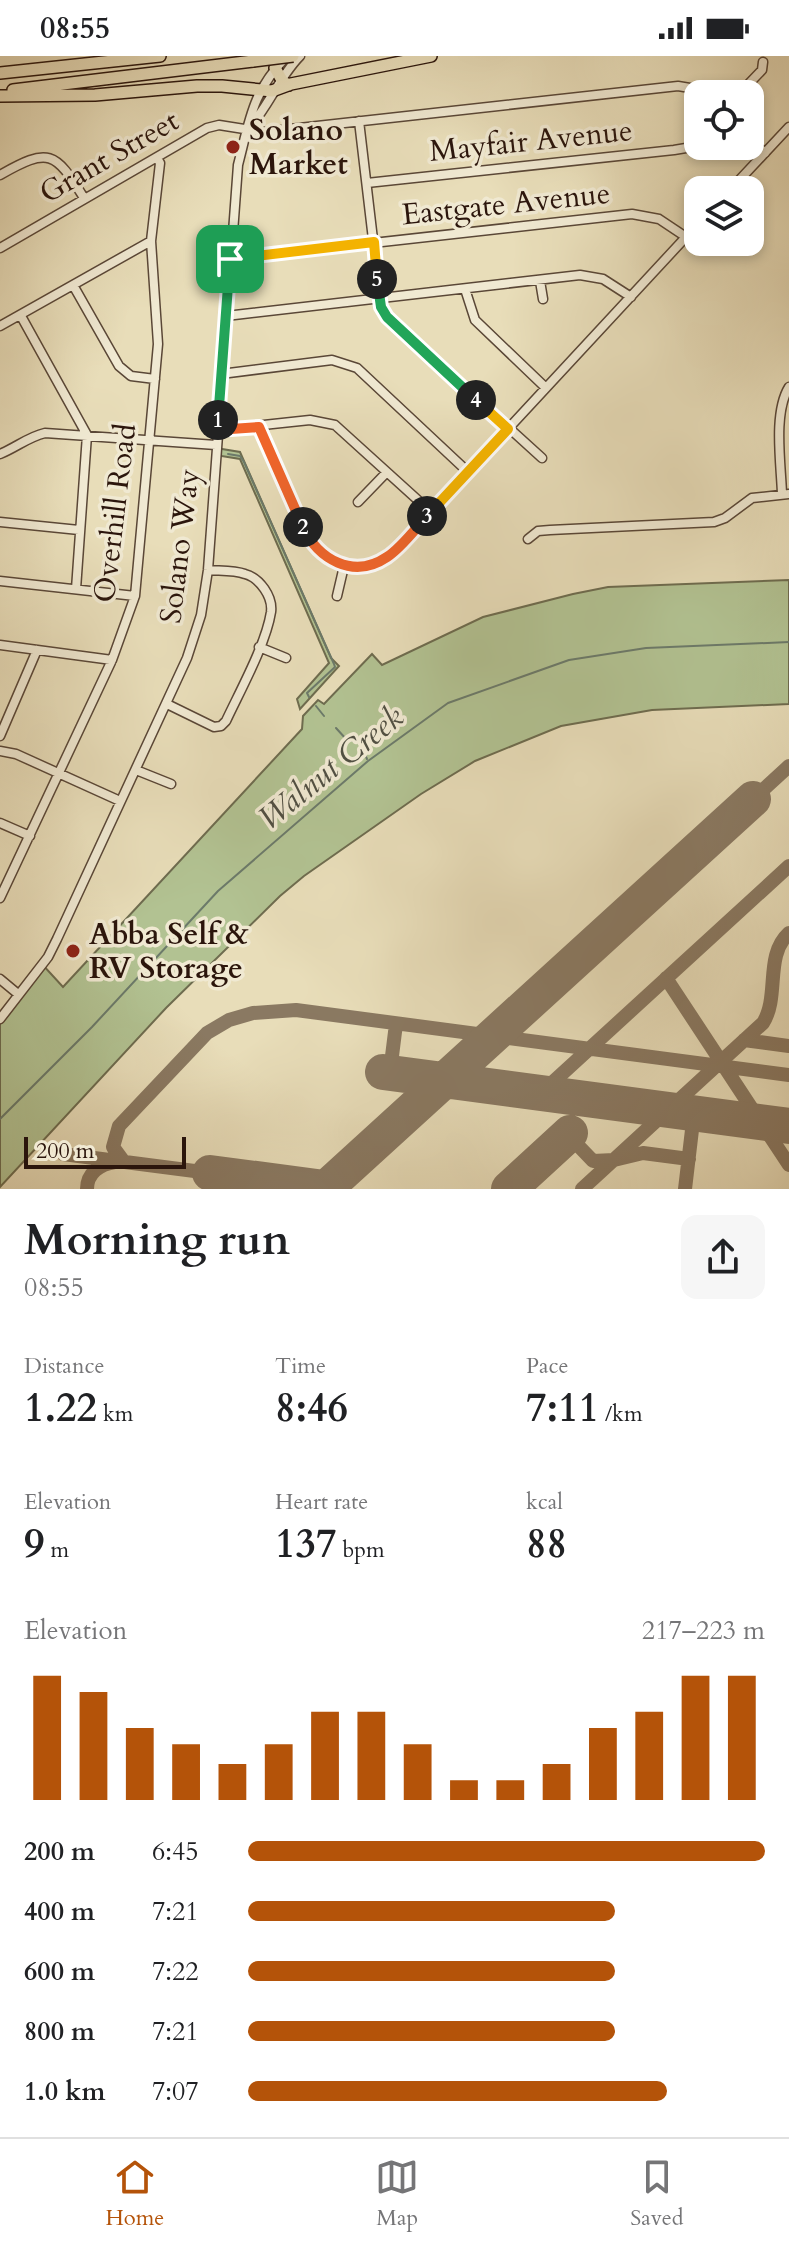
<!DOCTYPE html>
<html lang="en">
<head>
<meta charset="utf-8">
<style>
	body { margin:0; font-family:Cardo,serif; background:#f6f6f6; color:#202124; height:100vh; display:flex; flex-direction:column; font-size:30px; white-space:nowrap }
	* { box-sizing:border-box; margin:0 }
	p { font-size:26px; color:#757577 }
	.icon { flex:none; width:44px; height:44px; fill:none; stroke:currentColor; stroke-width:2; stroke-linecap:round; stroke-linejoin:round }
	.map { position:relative; height:1133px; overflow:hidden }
	.side { display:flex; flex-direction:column; background:#fff; flex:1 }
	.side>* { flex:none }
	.tools { position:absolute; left:684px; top:24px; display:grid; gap:16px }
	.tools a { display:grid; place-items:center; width:80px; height:80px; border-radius:16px; background:#fff; box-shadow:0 4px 12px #0003; font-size:40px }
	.scale { position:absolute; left:24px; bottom:20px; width:162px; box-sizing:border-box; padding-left:8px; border:4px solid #2b150c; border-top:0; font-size:22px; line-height:28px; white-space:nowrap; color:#2b150c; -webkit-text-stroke:6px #f0e9d2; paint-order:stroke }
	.pin { position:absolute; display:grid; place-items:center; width:68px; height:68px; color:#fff; margin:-34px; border-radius:16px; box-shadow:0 4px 12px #0006 }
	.km { position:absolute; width:40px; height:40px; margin:-20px; border-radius:50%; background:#222; color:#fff; font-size:22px; line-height:40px; text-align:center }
	.round { display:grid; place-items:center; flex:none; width:84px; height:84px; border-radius:16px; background:#f6f6f6 }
	.headline { display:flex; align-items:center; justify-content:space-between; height:136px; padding:0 24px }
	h1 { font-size:44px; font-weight:600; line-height:60px }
	.stats { display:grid; grid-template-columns:repeat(3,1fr); gap:12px; height:136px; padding:8px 24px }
	.stats div { display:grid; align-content:center }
	.stats b { font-size:40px; font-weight:600 }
	.stats small { font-size:22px; font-weight:400 }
	.stats p { font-size:22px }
	.chart { height:224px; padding:16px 24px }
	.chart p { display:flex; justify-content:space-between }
	.chart svg { width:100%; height:144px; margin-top:8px; stroke:#b45309; stroke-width:6 }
	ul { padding:0 24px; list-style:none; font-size:26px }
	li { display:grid; grid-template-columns:128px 96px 1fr; align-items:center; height:60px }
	li i { height:20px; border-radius:10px; background:#b45309 }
	.status { display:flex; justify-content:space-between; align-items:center; height:56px; padding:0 40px; background:#fff; direction:ltr }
	.status svg { height:22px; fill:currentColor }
	.tabs { display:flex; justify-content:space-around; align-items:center; height:112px; border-top:2px solid #e0e0e0; background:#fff; font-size:22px; color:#757577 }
	.tabs a { display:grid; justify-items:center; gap:4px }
	.tabs .active { color:#b45309 }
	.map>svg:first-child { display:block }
</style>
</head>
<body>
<div class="status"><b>08:55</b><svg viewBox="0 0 49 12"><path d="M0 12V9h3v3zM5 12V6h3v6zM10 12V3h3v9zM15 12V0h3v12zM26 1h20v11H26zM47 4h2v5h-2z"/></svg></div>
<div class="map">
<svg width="789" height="1133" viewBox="0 0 789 1133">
	<rect width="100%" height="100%" fill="#e8ddb9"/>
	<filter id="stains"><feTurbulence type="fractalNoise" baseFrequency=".0025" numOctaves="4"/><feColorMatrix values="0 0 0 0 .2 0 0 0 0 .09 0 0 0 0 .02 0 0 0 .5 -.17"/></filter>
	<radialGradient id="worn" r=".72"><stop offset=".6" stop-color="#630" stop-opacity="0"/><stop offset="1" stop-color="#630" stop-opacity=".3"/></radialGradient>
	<path fill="#b2c292" stroke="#6e6c4f" stroke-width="2" d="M 216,392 L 240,396 L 331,602 L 339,610 L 300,653 L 297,643 L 329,607 L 240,403 L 215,399 Z
		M 789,524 L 789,648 L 652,654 L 561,670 L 475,705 L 421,738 L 304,820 L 280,840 L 166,952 L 0,1131 L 0,963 L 42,908 L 63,931 L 302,673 L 303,660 L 318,644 L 324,648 L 372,598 L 382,609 L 483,561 L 573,538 L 608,531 Z"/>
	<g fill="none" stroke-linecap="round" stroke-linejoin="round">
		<path stroke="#6c7a6a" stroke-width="2" d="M 228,398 L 240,400 L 244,406 L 334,608 L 335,611 L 307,637 L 309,641
			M 316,650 L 324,660
			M 336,672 L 346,683 L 360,687 L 367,703
			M 0,1063 L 92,971 L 218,835 L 368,705 L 448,647 L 569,604 L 646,592 L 789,586"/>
		<path stroke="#8a7962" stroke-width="14" d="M 753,743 L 789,710
			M 666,922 L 789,1109
			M 744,984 L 789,990
			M 390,1016 L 396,968
			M 541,1037 L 789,810
			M 568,1079 L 593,1105 L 614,1104 L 643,1097 L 689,1103
			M 63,1098 L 210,1117
			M 124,1106 L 113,1091 L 119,1070 L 207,977 L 229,964 L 253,957 L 296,954 L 789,1019
			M 87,1133 C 87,1117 100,1108 115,1106
			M 582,1133 L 763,967 C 780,940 764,900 789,877
			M 685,1133 L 694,1057"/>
		<path stroke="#8a7962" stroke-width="36" d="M 383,1016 L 789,1070
			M 210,1117 L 332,1133
			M 325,1133 L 753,743
			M 509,1133 L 570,1077"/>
		<defs>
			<path id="minor" d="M 739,38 L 762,14 L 763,6
				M 359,65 L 381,251 L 387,261 L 542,402
				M 249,72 C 269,50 279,21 300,0
				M 750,83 L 765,97
				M 0,119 C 49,91 55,95 84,142
				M 367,127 L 674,94 L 686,92 L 698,83
				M 730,134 L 789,71
				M 0,192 L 207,72 L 219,69 L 263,76 L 678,30 L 690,32 L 698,38
				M 230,203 L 632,158 L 659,163 L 686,181
				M 540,225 L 543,243
				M 73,229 L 119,310 L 131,320 L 155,323
				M 465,233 L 475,264 L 546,332
				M 21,260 L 87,379 L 76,533
				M 226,260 L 580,219 L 603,223 L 631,241
				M 0,270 L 151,185
				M 221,318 L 332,304 L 357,312 L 468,416
				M 259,371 L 311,487 C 361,539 394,495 431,456 L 698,168
				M 217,374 L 310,364 L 335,369 L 431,456
				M 0,398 C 17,391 28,381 45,377 L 216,389
				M 782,438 C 781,407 773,357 789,331
				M 358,446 L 386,417
				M 0,466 L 79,474
				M 528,483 L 538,475 L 550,474 L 714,466 L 725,462 L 752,442 L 789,438
				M 0,525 L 135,540
				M 337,540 L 344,510
				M 0,589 L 112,604
				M 259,591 L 286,602
				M 167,648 L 214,671 L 221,670 L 226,665 C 240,635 266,588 271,556 C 273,541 260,522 245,518 C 234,514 220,515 208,514
				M 0,680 L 37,594
				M 0,695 L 16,698 L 120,745
				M 136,714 L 171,728
				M 0,767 L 30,780
				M 0,842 L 112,604 L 135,540 L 158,288 L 151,185 L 160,107 L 157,102
				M 0,923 L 18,938
				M 0,963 L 48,901 L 57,883 L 187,602 L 201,559 L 208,514 L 238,109 C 250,63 252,36 287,0"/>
			<path id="highway" d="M 275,12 L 283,26 L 289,29
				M 0,17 L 160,0
				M 13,34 L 253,5
				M 0,40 L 95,39 L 197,30 L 222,30 L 272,35 L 291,28 L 431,0"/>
		</defs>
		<use href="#minor" stroke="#5a4737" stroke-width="11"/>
		<use href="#highway" stroke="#2b150c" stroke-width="14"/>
		<use href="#minor" stroke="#f0e9d2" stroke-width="8"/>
		<use href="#highway" stroke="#e8ddb9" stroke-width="11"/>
		<defs>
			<path id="highway-bridge" d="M 253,5 L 293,0"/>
		</defs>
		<use href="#highway-bridge" stroke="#2b150c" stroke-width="14" stroke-linecap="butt"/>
		<use href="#highway-bridge" stroke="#e8ddb9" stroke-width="11"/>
	</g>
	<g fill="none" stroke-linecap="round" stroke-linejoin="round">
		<defs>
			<path id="split-1" d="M 218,364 L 230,203"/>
			<path id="split-2" d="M 218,364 L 217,374 L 259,371 L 303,471"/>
			<path id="split-3" d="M 303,471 C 318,503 353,524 387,501 C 402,491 415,473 427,460"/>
			<path id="split-4" d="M 427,460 L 508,373 L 476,344"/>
			<path id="split-5" d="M 377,223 L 381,251 L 387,261 L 476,344"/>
			<path id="split-6" d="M 230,203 L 374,186 L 377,223"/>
		</defs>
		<use href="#split-1" stroke="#fff" stroke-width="16"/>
		<use href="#split-2" stroke="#fff" stroke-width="16"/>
		<use href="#split-3" stroke="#fff" stroke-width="16"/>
		<use href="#split-4" stroke="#fff" stroke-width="16"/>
		<use href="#split-5" stroke="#fff" stroke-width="16"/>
		<use href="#split-6" stroke="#fff" stroke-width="16"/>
		<use href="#split-1" stroke="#22a559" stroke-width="10"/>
		<use href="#split-2" stroke="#f0652b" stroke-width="10"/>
		<use href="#split-3" stroke="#f0652b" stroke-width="10"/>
		<use href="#split-4" stroke="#f5b400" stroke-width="10"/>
		<use href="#split-5" stroke="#22a559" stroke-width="10"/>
		<use href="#split-6" stroke="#f5b400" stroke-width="10"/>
	</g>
	<g fill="#8f2418" stroke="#f0e9d2" stroke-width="3">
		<circle cx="233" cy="91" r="8"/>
		<circle cx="73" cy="895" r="8"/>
	</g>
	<g text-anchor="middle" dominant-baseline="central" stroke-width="7" stroke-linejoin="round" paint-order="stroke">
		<g font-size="30" font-weight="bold" fill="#2b150c" stroke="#f0e9d2" text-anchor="start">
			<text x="249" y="74">Solano<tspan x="249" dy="34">Market</tspan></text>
			<text x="89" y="878">Abba Self &amp;<tspan x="89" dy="34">RV Storage</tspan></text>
		</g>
		<g font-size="30" fill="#2b150c" stroke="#f0e9d2">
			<text transform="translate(531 85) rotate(-6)">Mayfair Avenue</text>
			<text transform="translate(109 101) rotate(-30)">Grant Street</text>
			<text transform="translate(506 148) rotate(-6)">Eastgate Avenue</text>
			<text transform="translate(115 457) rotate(-83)">Overhill Road</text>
			<text transform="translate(180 490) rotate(-83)">Solano Way</text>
		</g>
		<g font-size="32" font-style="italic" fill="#515043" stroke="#f0e9d2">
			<text transform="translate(331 712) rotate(-39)">Walnut Creek</text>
		</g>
	</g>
	<rect width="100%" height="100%" filter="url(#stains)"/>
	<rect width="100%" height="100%" fill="url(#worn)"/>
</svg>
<div class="tools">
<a><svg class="icon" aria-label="locate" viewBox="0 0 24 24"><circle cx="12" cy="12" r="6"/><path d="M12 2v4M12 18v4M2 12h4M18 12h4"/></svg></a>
<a><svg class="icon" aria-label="layers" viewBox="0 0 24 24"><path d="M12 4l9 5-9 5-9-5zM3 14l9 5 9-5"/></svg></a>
</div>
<div class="scale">200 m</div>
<div class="pin" style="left:230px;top:203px;background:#1e9e55"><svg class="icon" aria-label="arrive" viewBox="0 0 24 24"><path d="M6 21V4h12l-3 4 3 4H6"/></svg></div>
<b class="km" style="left:218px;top:364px">1</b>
<b class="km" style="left:303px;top:471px">2</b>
<b class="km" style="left:427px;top:460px">3</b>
<b class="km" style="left:476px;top:344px">4</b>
<b class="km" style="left:377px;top:223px">5</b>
</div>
<section class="side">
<div class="headline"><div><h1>Morning run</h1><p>08:55</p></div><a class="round"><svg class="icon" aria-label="share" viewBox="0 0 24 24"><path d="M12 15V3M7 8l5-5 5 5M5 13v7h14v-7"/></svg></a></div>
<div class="stats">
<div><p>Distance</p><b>1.22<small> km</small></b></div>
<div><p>Time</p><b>8:46</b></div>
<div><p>Pace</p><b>7:11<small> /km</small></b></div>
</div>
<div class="stats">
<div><p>Elevation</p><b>9<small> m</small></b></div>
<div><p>Heart rate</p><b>137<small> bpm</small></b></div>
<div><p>kcal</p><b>88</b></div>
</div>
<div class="chart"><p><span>Elevation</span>217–223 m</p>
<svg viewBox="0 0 160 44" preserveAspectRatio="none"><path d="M5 44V6M15 44V11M25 44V22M35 44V27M45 44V33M55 44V27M65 44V17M75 44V17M85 44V27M95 44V38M105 44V38M115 44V33M125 44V22M135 44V17M145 44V6M155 44V6"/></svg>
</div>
<ul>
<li><b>200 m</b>6:45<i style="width:100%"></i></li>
<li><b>400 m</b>7:21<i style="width:71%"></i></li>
<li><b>600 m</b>7:22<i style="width:71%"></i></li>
<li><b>800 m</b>7:21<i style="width:71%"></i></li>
<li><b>1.0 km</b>7:07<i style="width:81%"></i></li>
</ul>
</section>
<nav class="tabs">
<a class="active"><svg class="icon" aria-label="home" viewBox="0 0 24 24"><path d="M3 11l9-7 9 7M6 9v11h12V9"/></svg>Home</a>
<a><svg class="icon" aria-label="map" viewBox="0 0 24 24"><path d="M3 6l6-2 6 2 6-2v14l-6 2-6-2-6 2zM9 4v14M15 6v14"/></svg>Map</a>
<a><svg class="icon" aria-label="saved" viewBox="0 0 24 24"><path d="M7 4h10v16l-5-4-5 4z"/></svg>Saved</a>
</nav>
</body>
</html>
